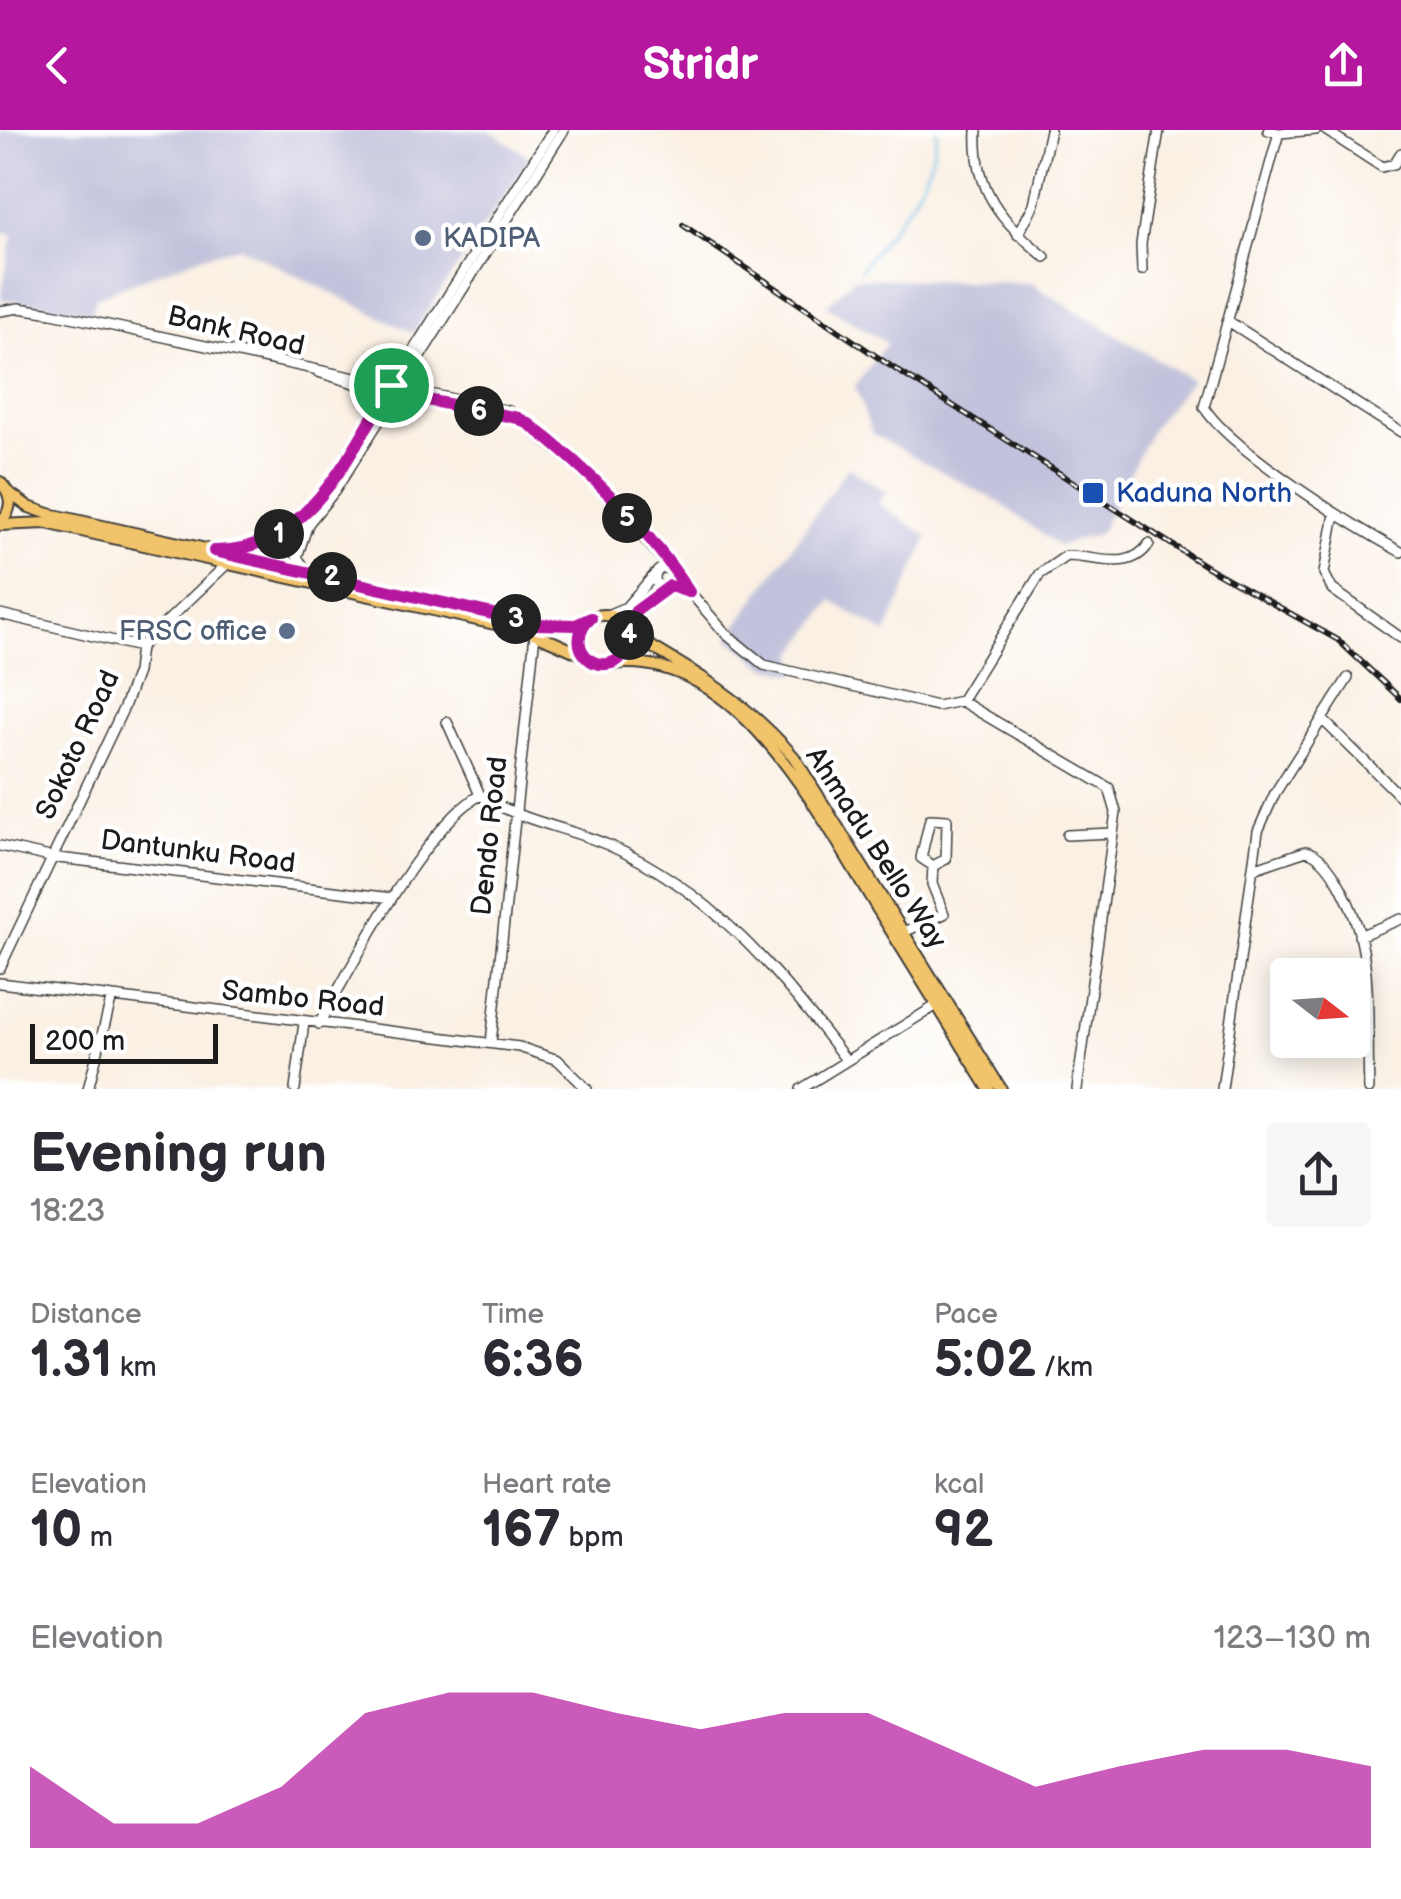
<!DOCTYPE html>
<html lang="en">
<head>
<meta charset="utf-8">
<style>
	body { margin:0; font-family:"Balsamiq Sans",sans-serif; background:#f7f7f7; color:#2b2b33; height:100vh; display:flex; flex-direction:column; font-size:38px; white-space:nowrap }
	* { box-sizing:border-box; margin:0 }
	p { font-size:32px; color:#7c7c81 }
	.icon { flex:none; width:55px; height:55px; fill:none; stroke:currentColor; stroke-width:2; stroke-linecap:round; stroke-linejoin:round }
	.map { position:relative; height:959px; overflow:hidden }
	.drawer { display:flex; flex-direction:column; background:#fff; flex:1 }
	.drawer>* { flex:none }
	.needle { width:65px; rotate:107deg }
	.fabs { position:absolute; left:1270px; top:828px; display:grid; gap:20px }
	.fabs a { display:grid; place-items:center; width:100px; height:100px; border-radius:10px; background:#fff; box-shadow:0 5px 25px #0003; font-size:50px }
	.scale { position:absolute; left:30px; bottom:25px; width:188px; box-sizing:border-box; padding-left:10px; border:5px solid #1c1c1c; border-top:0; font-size:28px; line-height:35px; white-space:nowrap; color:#1c1c1c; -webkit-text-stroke:8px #fff; paint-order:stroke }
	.pin { position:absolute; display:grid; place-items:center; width:85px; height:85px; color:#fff; margin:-42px; border:5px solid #fff; border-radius:50%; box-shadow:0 2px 10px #0007 }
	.km { position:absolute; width:50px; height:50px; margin:-25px; border-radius:50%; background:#222; color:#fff; font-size:28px; line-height:50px; text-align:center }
	.round { display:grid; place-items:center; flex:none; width:105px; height:105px; border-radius:10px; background:#f7f7f7 }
	.headline { display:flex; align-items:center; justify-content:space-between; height:170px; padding:0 30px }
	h1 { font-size:55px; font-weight:700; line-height:75px }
	.metrics { display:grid; grid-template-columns:repeat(3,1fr); gap:15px; height:170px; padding:10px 30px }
	.metrics div { display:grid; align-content:center }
	.metrics b { font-size:50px; font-weight:700 }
	.metrics small { font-size:28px; font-weight:400 }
	.metrics p { font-size:28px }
	.chart { height:280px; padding:20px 30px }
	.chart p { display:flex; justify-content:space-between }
	.chart svg { width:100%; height:180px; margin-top:10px; fill:#b5179e; opacity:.7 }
	header { display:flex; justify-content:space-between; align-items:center; height:130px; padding:0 30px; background:#b5179e; color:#fff; font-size:45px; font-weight:700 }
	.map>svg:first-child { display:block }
</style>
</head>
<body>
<header><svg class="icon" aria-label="back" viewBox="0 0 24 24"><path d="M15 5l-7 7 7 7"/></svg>Stridr<svg class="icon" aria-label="share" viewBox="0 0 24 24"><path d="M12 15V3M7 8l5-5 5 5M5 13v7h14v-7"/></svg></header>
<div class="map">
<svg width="1401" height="959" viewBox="0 0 1401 959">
	<rect width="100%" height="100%" fill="#fff"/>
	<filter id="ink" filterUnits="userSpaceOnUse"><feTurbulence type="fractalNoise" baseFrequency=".01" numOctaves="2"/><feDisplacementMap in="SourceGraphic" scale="20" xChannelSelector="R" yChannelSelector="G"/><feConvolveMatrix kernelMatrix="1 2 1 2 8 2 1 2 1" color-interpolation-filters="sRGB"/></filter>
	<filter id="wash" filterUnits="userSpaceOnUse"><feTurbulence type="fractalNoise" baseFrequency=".0048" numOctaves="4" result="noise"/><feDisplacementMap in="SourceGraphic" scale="40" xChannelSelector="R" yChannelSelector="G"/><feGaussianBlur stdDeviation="2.25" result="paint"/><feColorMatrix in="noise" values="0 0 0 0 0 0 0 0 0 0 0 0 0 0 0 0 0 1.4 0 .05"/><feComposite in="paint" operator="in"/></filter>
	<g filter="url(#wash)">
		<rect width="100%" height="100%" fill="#faf0e3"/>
		<path fill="#c2c2dc" d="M 0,0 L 489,0 L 530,27 L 413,203 L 240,117 L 205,125 L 96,167 L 92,182 L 0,169 L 13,105 L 0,101 Z
			M 854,148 L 1030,153 L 1191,250 L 1152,298 L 1100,403 L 1058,416 L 1000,373 L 872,304 L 855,256 L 887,213 L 827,176 Z
			M 848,337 L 886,362 L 879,374 L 928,407 L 886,504 L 832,471 L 795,523 L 796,544 L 766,537 L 728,508 Z"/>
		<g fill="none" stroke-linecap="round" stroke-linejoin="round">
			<path stroke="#6dbfe9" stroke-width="2.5" d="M 860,140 C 892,97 933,55 937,0"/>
		</g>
	</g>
	<g filter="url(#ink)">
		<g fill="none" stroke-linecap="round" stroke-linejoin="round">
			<defs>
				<path id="minor" d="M 977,0 C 974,61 1001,90 1045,127
					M 1268,0 L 1279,3 L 1276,13 L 1204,277 C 1229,319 1355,397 1401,422
					M 1325,0 L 1382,37 L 1394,34 L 1401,23
					M 1279,3 L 1316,0
					M 1018,105 L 1034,74 L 1050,0
					M 1142,140 L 1141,114 L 1159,0
					M 0,181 L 19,178 L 52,183 L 509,281 L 590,348 L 673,441
					M 1228,191 L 1401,302
					M 318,242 L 387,263 L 515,287
					M 373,251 L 402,236
					M 1335,384 L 1324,443 L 1332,459 L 1401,508
					M 225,421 L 280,404 L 319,369 L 553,0
					M655 448a10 10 0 1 1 20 0a10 10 0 1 1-20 0Z
					M 306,440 L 297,427 L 308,394 L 334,362 L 564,0
					M 675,445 L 726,504 L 764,535 L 937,576 L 961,571 L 1040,444 L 1066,426 C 1097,426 1129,443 1149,414
					M 0,484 L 140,517
					M 607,485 L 626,477 L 656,443
					M 625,497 L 641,474 L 666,458
					M 961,571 L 1109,658 L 1116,682 L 1077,959
					M 1322,589 L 1401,667
					M 447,592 L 480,665
					M 930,689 L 947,690 L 946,729 L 933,736 L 921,728 Z
					M 1067,705 L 1112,703
					M 0,716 L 50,727 L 392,768
					M 1253,739 L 1306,721 C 1333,727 1355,784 1361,810 C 1371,854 1367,914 1369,959
					M 904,802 L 944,784 L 932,754 L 933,736
					M 1359,806 L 1401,789
					M 0,838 L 124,577 L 137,542 L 140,517 L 226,435
					M 0,853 L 519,917 L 558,930 L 587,959
					M 319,894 C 354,833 422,699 480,665 C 522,692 563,696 608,715 C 710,759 781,844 846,930
					M 491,913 L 535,504
					M 88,959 L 111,870
					M 295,959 L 304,893
					M 801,959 L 937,875
					M 1222,959 L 1258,701 L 1275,663 L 1348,548"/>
				<path id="major" d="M 0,352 C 13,365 13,380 0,393
					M 8,362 L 29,377 L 49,384 L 537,493 L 576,495 L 591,488
					M 0,395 L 46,393 L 531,502 L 583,525
					M579 510a25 25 0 1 1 50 0a25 25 0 1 1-50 0Z
					M 628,503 C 692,540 744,569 794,627 L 1001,959
					M 613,534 C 739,519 822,689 877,778 C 914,838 952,899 989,959"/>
			</defs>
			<use href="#minor" stroke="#3d3c3a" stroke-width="12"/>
			<use href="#major" stroke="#3d3c3a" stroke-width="14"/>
			<use href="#minor" stroke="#fff" stroke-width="9"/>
			<use href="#major" stroke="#f1c36a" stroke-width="10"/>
			<defs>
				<path id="rail" d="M 683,95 L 892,237 L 1207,437 L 1338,510 L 1401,569"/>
			</defs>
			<use href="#rail" stroke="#1c1c1c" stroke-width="6"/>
			<use href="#rail" stroke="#fff" stroke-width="2.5" stroke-dasharray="8" stroke-linecap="butt"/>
		</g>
	</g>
	<g fill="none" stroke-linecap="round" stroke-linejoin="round" filter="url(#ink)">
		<defs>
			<path id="route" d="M 391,255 L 401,257 L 397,264 L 518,288 L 529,294 C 584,335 653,404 689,462 L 670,456 L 636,481 L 626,497 L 627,521 C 601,555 559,516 591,488 L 576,495 L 537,494 L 214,421 C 307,422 350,324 391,255 Z"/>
		</defs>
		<use href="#route" stroke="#fff" stroke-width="20"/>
		<use href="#route" stroke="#b5179e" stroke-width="12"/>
	</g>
	<g fill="#5c6f8a" stroke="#fff" stroke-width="4">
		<circle cx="423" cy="108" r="10"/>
		<circle cx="287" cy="501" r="10"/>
	</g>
	<rect fill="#1a4fb4" stroke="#fff" stroke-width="4" x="1081" y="351" width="24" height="24" rx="5"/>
	<g text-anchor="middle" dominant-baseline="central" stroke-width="9" stroke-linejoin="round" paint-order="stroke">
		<g font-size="28" fill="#4e5e75" stroke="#fff" text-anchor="start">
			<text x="443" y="108">KADIPA</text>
			<text x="267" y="501" text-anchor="end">FRSC office</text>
		</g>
		<g font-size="28" fill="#1c1c1c" stroke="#fff">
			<text transform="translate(236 201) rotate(13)">Bank Road</text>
			<text transform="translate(78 615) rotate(-65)">Sokoto Road</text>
			<text transform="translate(490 706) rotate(-84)">Dendo Road</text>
			<text transform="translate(876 718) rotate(57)">Ahmadu Bello Way</text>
			<text transform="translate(198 722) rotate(7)">Dantunku Road</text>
			<text transform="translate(303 869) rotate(6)">Sambo Road</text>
		</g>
		<g font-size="28" fill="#164399" stroke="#fff" text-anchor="start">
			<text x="1116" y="363">Kaduna North</text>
		</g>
	</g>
</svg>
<div class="fabs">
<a><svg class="needle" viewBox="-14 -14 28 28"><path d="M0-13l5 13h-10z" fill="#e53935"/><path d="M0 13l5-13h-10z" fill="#7c7c81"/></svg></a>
</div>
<div class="scale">200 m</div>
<div class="pin" style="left:391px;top:255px;background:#1e9e55"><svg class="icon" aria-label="arrive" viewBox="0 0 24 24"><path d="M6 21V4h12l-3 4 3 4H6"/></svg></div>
<b class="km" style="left:279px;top:404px">1</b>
<b class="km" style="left:332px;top:447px">2</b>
<b class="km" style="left:516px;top:489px">3</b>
<b class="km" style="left:629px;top:505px">4</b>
<b class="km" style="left:627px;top:388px">5</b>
<b class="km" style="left:479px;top:281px">6</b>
</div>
<section class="drawer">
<div class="headline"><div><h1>Evening run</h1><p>18:23</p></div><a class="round"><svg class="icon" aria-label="share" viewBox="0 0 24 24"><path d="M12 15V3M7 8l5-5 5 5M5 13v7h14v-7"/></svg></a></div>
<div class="metrics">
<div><p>Distance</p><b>1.31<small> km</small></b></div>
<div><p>Time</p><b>6:36</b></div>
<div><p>Pace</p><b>5:02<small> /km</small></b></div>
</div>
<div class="metrics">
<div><p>Elevation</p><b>10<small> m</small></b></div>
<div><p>Heart rate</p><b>167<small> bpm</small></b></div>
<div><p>kcal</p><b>92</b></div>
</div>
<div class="chart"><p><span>Elevation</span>123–130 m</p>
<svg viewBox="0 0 160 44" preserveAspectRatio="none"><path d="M0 44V24L10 38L20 38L30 29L40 11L50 6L60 6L70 11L80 15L90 11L100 11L110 20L120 29L130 24L140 20L150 20L160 24V44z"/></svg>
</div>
</section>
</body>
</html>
